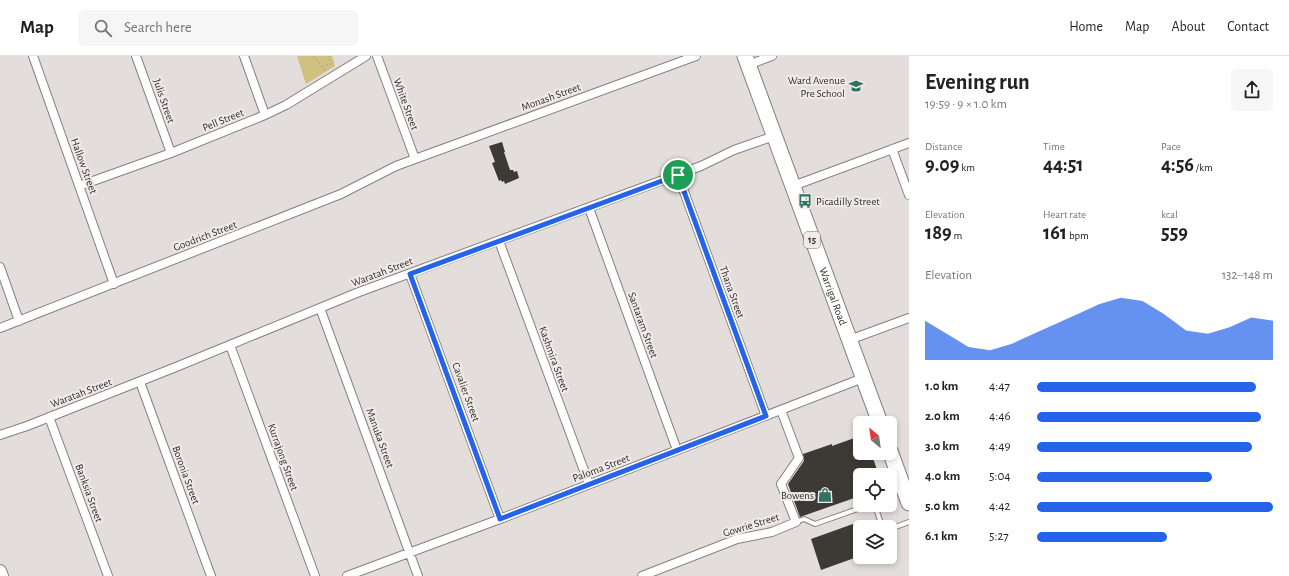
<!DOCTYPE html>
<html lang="en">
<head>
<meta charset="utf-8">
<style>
	body { margin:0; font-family:"Alegreya Sans",sans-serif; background:#f6f6f6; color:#222; height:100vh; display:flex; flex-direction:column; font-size:15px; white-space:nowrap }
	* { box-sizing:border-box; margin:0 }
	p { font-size:13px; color:#767676 }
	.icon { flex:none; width:22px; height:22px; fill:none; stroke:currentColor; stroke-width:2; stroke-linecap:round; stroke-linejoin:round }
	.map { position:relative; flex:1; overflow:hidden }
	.sheet { display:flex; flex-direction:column; background:#fff; width:380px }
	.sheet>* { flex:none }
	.needle { width:26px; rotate:331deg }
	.buttons { position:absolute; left:853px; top:360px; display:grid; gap:8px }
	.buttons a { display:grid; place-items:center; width:44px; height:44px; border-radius:6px; background:#fff; box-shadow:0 2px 6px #0003; font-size:20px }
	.pin { position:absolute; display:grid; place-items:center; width:34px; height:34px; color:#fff; margin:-17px; border:2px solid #fff; border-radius:50%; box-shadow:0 1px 4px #0007 }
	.round { display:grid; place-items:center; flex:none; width:42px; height:42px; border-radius:6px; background:#f6f6f6 }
	.headline { display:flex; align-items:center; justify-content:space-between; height:68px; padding:0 16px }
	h1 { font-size:22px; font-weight:700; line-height:30px }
	.stats { display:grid; grid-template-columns:repeat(3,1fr); gap:6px; height:68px; padding:4px 16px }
	.stats div { display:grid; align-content:center }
	.stats b { font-size:20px; font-weight:700 }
	.stats small { font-size:11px; font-weight:400 }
	.stats p { font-size:11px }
	.chart { height:112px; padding:8px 16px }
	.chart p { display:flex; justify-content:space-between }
	.chart svg { width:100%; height:72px; margin-top:4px; fill:#2563eb; opacity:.7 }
	ul { padding:0 16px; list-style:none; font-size:13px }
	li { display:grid; grid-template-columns:64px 48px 1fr; align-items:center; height:30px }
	li i { height:10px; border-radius:5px; background:#2563eb }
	header { display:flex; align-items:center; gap:24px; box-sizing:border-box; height:56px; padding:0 20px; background:#fff; border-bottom:1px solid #e0e0e0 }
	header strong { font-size:19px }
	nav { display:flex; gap:22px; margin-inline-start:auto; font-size:14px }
	.search { width:280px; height:36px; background:#f6f6f6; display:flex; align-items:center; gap:10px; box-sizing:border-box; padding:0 14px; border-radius:6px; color:#767676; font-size:15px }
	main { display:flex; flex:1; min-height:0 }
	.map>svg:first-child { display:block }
</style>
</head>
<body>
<header>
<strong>Map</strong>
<div class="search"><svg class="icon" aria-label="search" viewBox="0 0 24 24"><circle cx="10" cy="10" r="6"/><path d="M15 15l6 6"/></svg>Search here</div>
<nav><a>Home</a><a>Map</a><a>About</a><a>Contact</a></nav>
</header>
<main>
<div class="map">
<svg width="909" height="520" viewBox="0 0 909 520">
	<rect width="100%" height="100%" fill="#e3dddb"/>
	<path fill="#d0c181" d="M 297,0 L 332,0 L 335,10 L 306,28 Z"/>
	<path fill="#3d3a36" d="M 502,86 L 505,96 L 504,96 L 510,114 L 513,114 L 514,116 L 517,115 L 519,122 L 505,128 L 504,125 L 502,126 L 501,124 L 499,125 L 492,107 L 495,106 L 489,90 Z
		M 860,380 L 860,397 L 871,397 L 879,419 L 860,419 L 860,440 L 800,461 L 788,428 L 804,405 L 803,398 L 832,388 L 832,390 Z
		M 853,468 L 860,471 L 860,500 L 821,514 L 811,483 Z"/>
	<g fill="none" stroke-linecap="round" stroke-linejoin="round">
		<defs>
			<path id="lane" d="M 875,449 L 882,471
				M 796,466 L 804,463 L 815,468 L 869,449
				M 890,473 L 909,466"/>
			<path id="street" d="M 33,0 L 114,228
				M 136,0 L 171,97
				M 244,0 L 265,59
				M 377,0 L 415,103
				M 748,9 L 772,0
				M 892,93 L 909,139
				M 678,119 L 766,360
				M 79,130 L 171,97 L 265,59 L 286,49 L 366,0
				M 793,130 L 909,87
				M 589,152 L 677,394
				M 499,185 L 589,428
				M 0,211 L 19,265
				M 410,218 L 500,463
				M 320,252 L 418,520
				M 0,272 L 341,138 L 396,110 L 415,103 L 696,0
				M 849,284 L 909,262
				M 230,289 L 315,520
				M 140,326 L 211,520
				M 49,361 L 108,520
				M 0,379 L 27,370 L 176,311 L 359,236 L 701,110 L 734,94 L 774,80
				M 347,520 L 500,463 L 863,322
				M 642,520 L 737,483 L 772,476 L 796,466 L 781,428 L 799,402 L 781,354"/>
			<path id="secondary" d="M 0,515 L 2,520"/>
			<g id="highway">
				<path id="s1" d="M 745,0 L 880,367"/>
				<path d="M 890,395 L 909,447"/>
			</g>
		</defs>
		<use href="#lane" stroke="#86817f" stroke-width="6"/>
		<use href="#street" stroke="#86817f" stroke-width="10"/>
		<use href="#secondary" stroke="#86817f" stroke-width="14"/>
		<use href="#highway" stroke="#86817f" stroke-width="17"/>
		<path stroke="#a6a1a0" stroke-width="1.5" stroke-dasharray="1 3" stroke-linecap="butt" d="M 314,0 L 326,16
			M 328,0 L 332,11
			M 323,11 L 330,7"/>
		<use href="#lane" stroke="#fff" stroke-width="4"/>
		<use href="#street" stroke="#fff" stroke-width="8"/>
		<use href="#secondary" stroke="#fff" stroke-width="12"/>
		<use href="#highway" stroke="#fff" stroke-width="15"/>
	</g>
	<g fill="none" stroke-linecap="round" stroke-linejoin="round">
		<defs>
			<path id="route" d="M 678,119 L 766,360 L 500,463 L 410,218 Z"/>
		</defs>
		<use href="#route" stroke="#fff" stroke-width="8"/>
		<use href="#route" stroke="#2563eb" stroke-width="5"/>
	</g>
	<defs>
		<symbol id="school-bare" viewBox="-9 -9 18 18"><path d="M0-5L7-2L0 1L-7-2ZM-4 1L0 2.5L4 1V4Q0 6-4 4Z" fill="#2f7365" stroke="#f0ebe8" stroke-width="2.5" paint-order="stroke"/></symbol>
		<symbol id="bus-bare" viewBox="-9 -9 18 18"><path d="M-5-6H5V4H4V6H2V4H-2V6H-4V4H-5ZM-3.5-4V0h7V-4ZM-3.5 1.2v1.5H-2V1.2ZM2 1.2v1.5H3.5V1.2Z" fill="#2f7365" stroke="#f0ebe8" stroke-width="2.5" paint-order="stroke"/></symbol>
		<symbol id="shop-bare" viewBox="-9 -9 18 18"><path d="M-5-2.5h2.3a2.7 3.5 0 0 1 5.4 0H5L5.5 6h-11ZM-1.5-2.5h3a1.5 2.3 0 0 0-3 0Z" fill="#2f7365" stroke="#f0ebe8" stroke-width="2.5" paint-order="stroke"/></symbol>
	</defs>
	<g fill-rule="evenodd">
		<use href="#school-bare" x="846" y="20" width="20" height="20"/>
		<use href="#bus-bare" x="795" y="135" width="20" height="20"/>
		<use href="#shop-bare" x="815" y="429" width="20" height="20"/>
	</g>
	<g text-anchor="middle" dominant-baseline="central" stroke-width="4" stroke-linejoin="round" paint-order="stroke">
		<rect fill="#f0ebe8" stroke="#6a6765" stroke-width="1" x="804" y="176" width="16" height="16" rx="3"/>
		<g font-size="10" font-weight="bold" fill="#302e2d">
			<text x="812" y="184">15</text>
		</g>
		<g font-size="11" fill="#302e2d" stroke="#f0ebe8" text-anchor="end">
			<text x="845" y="24">Ward Avenue<tspan x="845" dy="13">Pre School</tspan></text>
			<text x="816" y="145" text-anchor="start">Picadilly Street</text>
			<text x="814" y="439">Bowens</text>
		</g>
		<g font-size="11" fill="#302e2d" stroke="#f0ebe8">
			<text transform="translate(551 41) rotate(-20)">Monash Street</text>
			<text transform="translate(164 45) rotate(71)">Julis Street</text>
			<text transform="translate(406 48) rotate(70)">White Street</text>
			<text transform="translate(223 64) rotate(-22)">Pell Street</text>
			<text transform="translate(84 110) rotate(70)">Hallow Street</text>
			<text transform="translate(205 180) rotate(-21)">Goodrich Street</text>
			<text transform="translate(382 216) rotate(-21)">Waratah Street</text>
			<text transform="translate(732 236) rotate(70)">Thana Street</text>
			<text stroke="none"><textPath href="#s1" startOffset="256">Warrigal Road</textPath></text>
			<text transform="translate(643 269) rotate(70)">Santaram Street</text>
			<text transform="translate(554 303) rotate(70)">Kashmira Street</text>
			<text transform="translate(466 336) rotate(70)">Cavalier Street</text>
			<text transform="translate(81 337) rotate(-21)">Waratah Street</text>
			<text transform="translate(380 382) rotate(70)">Manuka Street</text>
			<text transform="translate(283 401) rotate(70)">Kurrajong Street</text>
			<text transform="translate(601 412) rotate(-21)">Paloma Street</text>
			<text transform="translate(186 419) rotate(70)">Boronia Street</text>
			<text transform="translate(89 437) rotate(70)">Banksia Street</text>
			<text transform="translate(751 469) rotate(-17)">Gowrie Street</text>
		</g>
	</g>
</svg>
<div class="buttons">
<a><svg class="needle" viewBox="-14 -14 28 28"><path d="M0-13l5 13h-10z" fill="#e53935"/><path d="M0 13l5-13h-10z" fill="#767676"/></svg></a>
<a><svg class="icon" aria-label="locate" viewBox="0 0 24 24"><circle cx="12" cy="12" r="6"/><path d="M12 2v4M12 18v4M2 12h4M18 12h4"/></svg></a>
<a><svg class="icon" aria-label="layers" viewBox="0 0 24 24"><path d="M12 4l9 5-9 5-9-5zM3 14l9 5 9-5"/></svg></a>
</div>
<div class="pin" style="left:678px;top:119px;background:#1e9e55"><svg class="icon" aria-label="arrive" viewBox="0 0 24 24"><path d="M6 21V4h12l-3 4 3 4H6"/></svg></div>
</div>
<section class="sheet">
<div class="headline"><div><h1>Evening run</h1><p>19:59 · 9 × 1.0 km</p></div><a class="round"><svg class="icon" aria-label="share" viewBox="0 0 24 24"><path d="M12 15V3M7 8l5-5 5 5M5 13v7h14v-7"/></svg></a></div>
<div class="stats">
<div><p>Distance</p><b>9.09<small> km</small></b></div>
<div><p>Time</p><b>44:51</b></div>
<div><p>Pace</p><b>4:56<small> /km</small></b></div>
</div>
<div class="stats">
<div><p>Elevation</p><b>189<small> m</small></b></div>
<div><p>Heart rate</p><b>161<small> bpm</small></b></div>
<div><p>kcal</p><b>559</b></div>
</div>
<div class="chart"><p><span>Elevation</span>132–148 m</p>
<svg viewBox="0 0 160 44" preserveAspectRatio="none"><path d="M0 44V20L10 28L20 36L30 38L40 34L50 28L60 22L70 16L80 10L90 6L100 8L110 16L120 26L130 28L140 24L150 18L160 20V44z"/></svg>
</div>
<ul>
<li><b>1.0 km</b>4:47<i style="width:93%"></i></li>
<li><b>2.0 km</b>4:46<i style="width:95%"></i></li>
<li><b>3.0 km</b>4:49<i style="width:91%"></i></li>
<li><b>4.0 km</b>5:04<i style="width:74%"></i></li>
<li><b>5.0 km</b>4:42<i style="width:100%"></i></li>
<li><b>6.1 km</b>5:27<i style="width:55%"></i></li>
</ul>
</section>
</main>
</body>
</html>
